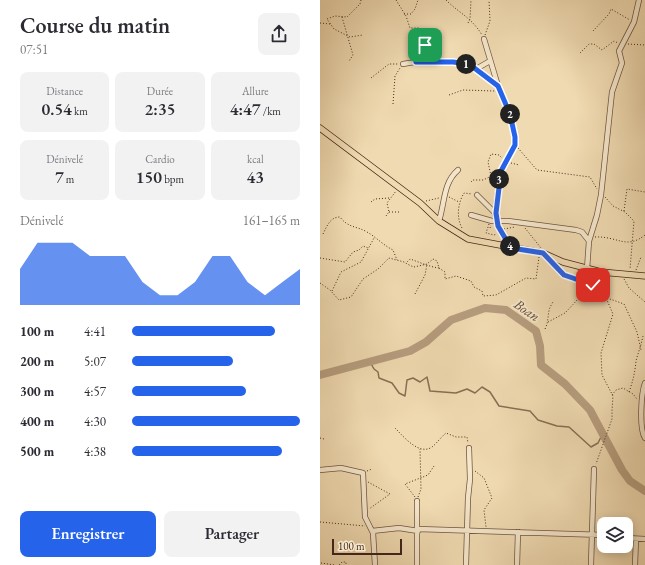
<!DOCTYPE html>
<html lang="fr">
<head>
<meta charset="utf-8">
<style>
	body { margin:0; font-family:"EB Garamond",serif; background:#f2f2f3; color:#2b2b33; height:100vh; display:flex; flex-direction:column; font-size:15px; white-space:nowrap }
	* { box-sizing:border-box; margin:0 }
	p { font-size:13px; color:#7c7c81 }
	.icon { flex:none; width:22px; height:22px; fill:none; stroke:currentColor; stroke-width:2; stroke-linecap:round; stroke-linejoin:round }
	.map { position:relative; flex:1; overflow:hidden }
	.details { display:flex; flex-direction:column; background:#fff; width:320px }
	.details>* { flex:none }
	.buttons { position:absolute; left:277px; top:517px; display:grid; gap:8px }
	.buttons a { display:grid; place-items:center; width:36px; height:36px; border-radius:8px; background:#fff; box-shadow:0 2px 10px #0003; font-size:20px }
	.scale { position:absolute; left:12px; bottom:10px; width:70px; box-sizing:border-box; padding-left:4px; border:2px solid #45281a; border-top:0; font-size:11px; line-height:14px; white-space:nowrap; color:#45281a; -webkit-text-stroke:3px #f5e7cc; paint-order:stroke }
	.pin { position:absolute; display:grid; place-items:center; width:34px; height:34px; color:#fff; margin:-17px; border-radius:8px; box-shadow:0 2px 6px #0006 }
	.km { position:absolute; width:20px; height:20px; margin:-10px; border-radius:50%; background:#222; color:#fff; font-size:11px; line-height:20px; text-align:center }
	.round { display:grid; place-items:center; flex:none; width:42px; height:42px; border-radius:8px; background:#f2f2f3 }
	.summary { display:flex; align-items:center; justify-content:space-between; height:68px; padding:0 20px }
	h1 { font-size:22px; font-weight:600; line-height:30px }
	.figures { display:grid; grid-template-columns:repeat(3,1fr); gap:6px; height:68px; padding:4px 20px }
	.figures div { display:grid; align-content:center; border-radius:8px; background:#f2f2f3; text-align:center }
	.figures b { font-size:17px; font-weight:600 }
	.figures small { font-size:11px; font-weight:400 }
	.figures p { font-size:11px }
	.chart { height:112px; padding:8px 20px }
	.chart p { display:flex; justify-content:space-between }
	.chart svg { width:100%; height:72px; margin-top:4px; fill:#2563eb; opacity:.7 }
	.primary-button { display:flex; gap:8px; margin-top:auto; padding:8px 20px }
	.primary-button a { flex:1; height:46px; border-radius:8px; background:#2563eb; color:#fff; font-size:16px; font-weight:600; line-height:46px; text-align:center }
	.primary-button a+a { background:#f2f2f3; color:#2b2b33 }
	ul { padding:0 20px; list-style:none; font-size:13px }
	li { display:grid; grid-template-columns:64px 48px 1fr; align-items:center; height:30px }
	li i { height:10px; border-radius:5px; background:#2563eb }
	main { display:flex; flex:1; min-height:0 }
	.map>svg:first-child { display:block }
</style>
</head>
<body>
<main>
<section class="details">
<div class="summary"><div><h1>Course du matin</h1><p>07:51</p></div><a class="round"><svg class="icon" aria-label="share" viewBox="0 0 24 24"><path d="M12 15V3M7 8l5-5 5 5M5 13v7h14v-7"/></svg></a></div>
<div class="figures">
<div><p>Distance</p><b>0.54<small> km</small></b></div>
<div><p>Durée</p><b>2:35</b></div>
<div><p>Allure</p><b>4:47<small> /km</small></b></div>
</div>
<div class="figures">
<div><p>Dénivelé</p><b>7<small> m</small></b></div>
<div><p>Cardio</p><b>150<small> bpm</small></b></div>
<div><p>kcal</p><b>43</b></div>
</div>
<div class="chart"><p><span>Dénivelé</span>161–165 m</p>
<svg viewBox="0 0 160 44" preserveAspectRatio="none"><path d="M0 44V22L10 6L20 6L30 6L40 14L50 14L60 14L70 30L80 38L90 38L100 30L110 14L120 14L130 30L140 38L150 30L160 22V44z"/></svg>
</div>
<ul>
<li><b>100 m</b>4:41<i style="width:85%"></i></li>
<li><b>200 m</b>5:07<i style="width:60%"></i></li>
<li><b>300 m</b>4:57<i style="width:68%"></i></li>
<li><b>400 m</b>4:30<i style="width:100%"></i></li>
<li><b>500 m</b>4:38<i style="width:89%"></i></li>
</ul>
<div class="primary-button"><a>Enregistrer</a><a>Partager</a></div>
</section>
<div class="map">
<svg width="325" height="565" viewBox="0 0 325 565">
	<rect width="100%" height="100%" fill="#f0dab1"/>
	<filter id="stains"><feTurbulence type="fractalNoise" baseFrequency=".005" numOctaves="4"/><feColorMatrix values="0 0 0 0 .2 0 0 0 0 .09 0 0 0 0 .02 0 0 0 .5 -.17"/></filter>
	<radialGradient id="worn" r=".72"><stop offset=".6" stop-color="#630" stop-opacity="0"/><stop offset="1" stop-color="#630" stop-opacity=".3"/></radialGradient>
	<g fill="none" stroke-linecap="round" stroke-linejoin="round">
		<path stroke="#896e56" stroke-width="1.5" d="M 50,362 L 54,369 L 58,372 L 59,378 L 72,383 L 79,393 L 85,396 L 87,380 L 93,378 L 100,382 L 107,377 L 110,391 L 136,393 L 147,389 L 155,393 L 162,387 L 170,392 L 179,406 L 210,411 L 218,420 L 237,426 L 249,427 L 271,447 L 278,443 L 283,433"/>
		<path stroke="#b69d7e" stroke-width="8" d="M 0,375 L 90,351 L 106,342 L 131,320 L 165,308 L 186,310 L 216,331 L 220,346 L 221,365 L 245,384 L 270,410 L 302,470 L 310,481 L 325,491"/>
		<defs>
			<path id="minor" d="M 164,39 L 178,86 L 190,114 L 195,137 L 195,145 L 181,171 L 175,213
				M 83,64 C 96,61 137,59 150,65 C 160,70 169,79 177,86
				M 156,69 L 170,61
				M 157,195 L 175,213 L 178,226 L 191,248
				M 151,215 L 172,221 L 188,221 L 256,230 L 262,232 L 269,241
				M 119,221 C 125,202 123,183 138,170
				M 267,269 L 269,241 L 277,215 L 281,195 L 292,92 L 302,63 L 299,51 L 314,22 L 319,0
				M 325,383 C 321,394 319,429 325,438
				M 0,470 L 21,468 L 43,473 L 45,517 L 53,533 L 55,565
				M 97,501 L 97,565
				M 98,529 L 284,535
				M 52,531 L 79,528 L 98,531
				M 306,538 L 325,539
				M 146,565 L 148,498 L 150,479 L 149,448
				M 197,565 L 198,532
				M 271,565 L 274,469
				M 315,565 L 316,539"/>
			<path id="major" d="M 0,128 L 100,203 L 119,221 L 148,239 L 223,253 L 243,262 L 281,272 L 325,276"/>
		</defs>
		<use href="#minor" stroke="#705440" stroke-width="6"/>
		<use href="#major" stroke="#45281a" stroke-width="7"/>
		<path stroke="#45281a" stroke-width="1" stroke-dasharray="1 2" stroke-linecap="butt" d="M 41,0 L 40,4 L 27,17 L 15,16 L 7,19 L 14,29 L 30,37 L 43,35
			M 76,0 L 86,16 L 90,28 L 99,28
			M 126,0 C 139,13 152,18 162,35
			M 84,14 L 91,14 L 95,9 L 98,0
			M 22,17 L 33,55 L 29,61
			M 0,23 L 10,24
			M 148,23 L 150,19 L 151,0
			M 273,31 L 289,14 L 291,9 L 310,20
			M 165,35 L 170,21 L 169,0
			M 308,44 L 325,45
			M 260,53 L 269,44 L 274,44 L 282,50 L 294,41 L 298,43
			M 97,58 L 98,51 L 105,45 L 105,39
			M 51,78 L 69,64 L 78,64
			M 129,95 L 143,90 L 175,91
			M 73,104 L 75,76 L 80,68
			M 198,148 L 217,170 L 270,177 L 277,189
			M 191,163 L 199,165
			M 171,176 L 168,162 L 171,154 L 179,155 L 182,158
			M 151,182 L 153,180 L 163,180 L 176,174
			M 129,197 L 139,202
			M 285,197 L 293,206 L 305,212 L 314,221 L 310,269
			M 106,201 L 119,198
			M 51,202 L 55,199 L 69,198
			M 304,211 L 307,189 L 325,192
			M 69,212 L 81,212
			M 66,216 L 69,212 L 67,203 L 76,191
			M 169,224 L 166,233 L 174,235 L 177,234
			M 142,228 C 136,217 138,203 144,193 L 152,194
			M 170,228 L 171,225
			M 205,228 L 221,248
			M 184,229 L 195,227
			M 3,234 C 7,226 10,217 20,217 C 28,228 37,226 47,232 C 56,237 63,245 73,250 L 77,260
			M 275,237 C 298,236 306,250 325,235
			M 0,258 L 25,262 L 33,252 L 39,250 L 43,246 L 48,248
			M 233,264 L 244,275 L 283,291 L 293,314 L 281,353 L 282,375 L 293,396 L 292,411 L 292,419 L 276,464
			M 119,268 L 125,272 L 125,279 L 136,276 L 151,281 L 154,287 L 162,291 L 163,296 L 176,295 L 206,278 L 216,279 L 219,257
			M 316,270 L 321,257
			M 271,275 L 280,288
			M 304,279 L 309,288 L 325,302
			M 0,283 L 10,290 L 19,300 L 31,297 L 43,279 L 58,269 L 69,258 L 84,262 C 87,264 91,266 94,267 L 107,264 C 109,262 111,261 113,259 L 117,261 L 119,268 C 110,267 99,262 90,259 L 86,263
			M 12,291 L 21,272 L 41,262 L 54,238
			M 95,294 L 105,275 L 107,264
			M 287,298 L 304,304 L 317,332 L 321,350
			M 228,322 L 245,313 L 259,298 L 266,293 L 280,288 L 283,281 L 282,277
			M 225,329 C 230,319 226,312 233,302
			M 309,392 C 313,381 315,372 316,361 C 318,353 321,346 323,336
			M 292,395 L 296,390 L 303,388 L 313,394 L 317,399
			M 75,428 C 83,436 99,456 112,447 C 117,443 121,437 126,433 L 136,437 L 147,437 L 148,443
			M 0,438 L 4,439
			M 47,471 L 52,469
			M 155,471 L 164,478 L 172,498 L 164,510 L 166,527
			M 48,482 L 70,494 L 49,509
			M 95,497 L 85,484 L 108,475 L 114,466
			M 98,497 L 101,489 L 100,449
			M 0,522 L 45,526
			M 1,563 L 15,565
			M 19,565 L 22,562 L 26,562 L 26,565"/>
		<use href="#minor" stroke="#f5e7cc" stroke-width="4.5"/>
		<use href="#major" stroke="#f0dab1" stroke-width="5.5"/>
	</g>
	<g fill="none" stroke-linecap="round" stroke-linejoin="round">
		<defs>
			<path id="route" d="M 105,45 L 98,52 L 96,62 L 133,62 L 149,64 L 178,86 L 190,114 L 195,137 L 195,145 L 181,171 L 176,213 L 178,226 L 191,248 L 223,253 L 244,275 L 273,285"/>
		</defs>
		<use href="#route" stroke="#fff" stroke-width="8"/>
		<use href="#route" stroke="#2563eb" stroke-width="5"/>
	</g>
	<g text-anchor="middle" dominant-baseline="central" stroke-width="3.5" stroke-linejoin="round" paint-order="stroke">
		<g font-size="14" font-style="italic" fill="#674b38" stroke="#f5e7cc">
			<text transform="translate(207 310) rotate(34)">Boan</text>
		</g>
	</g>
	<rect width="100%" height="100%" filter="url(#stains)"/>
	<rect width="100%" height="100%" fill="url(#worn)"/>
</svg>
<div class="buttons">
<a><svg class="icon" aria-label="layers" viewBox="0 0 24 24"><path d="M12 4l9 5-9 5-9-5zM3 14l9 5 9-5"/></svg></a>
</div>
<div class="scale">100 m</div>
<div class="pin" style="left:105px;top:45px;background:#1e9e55"><svg class="icon" aria-label="arrive" viewBox="0 0 24 24"><path d="M6 21V4h12l-3 4 3 4H6"/></svg></div>
<div class="pin" style="left:273px;top:285px;background:#d93025"><svg class="icon" aria-label="check" viewBox="0 0 24 24"><path d="M5 12l5 5 9-10"/></svg></div>
<b class="km" style="left:146px;top:64px">1</b>
<b class="km" style="left:190px;top:114px">2</b>
<b class="km" style="left:179px;top:179px">3</b>
<b class="km" style="left:190px;top:246px">4</b>
</div>
</main>
</body>
</html>
